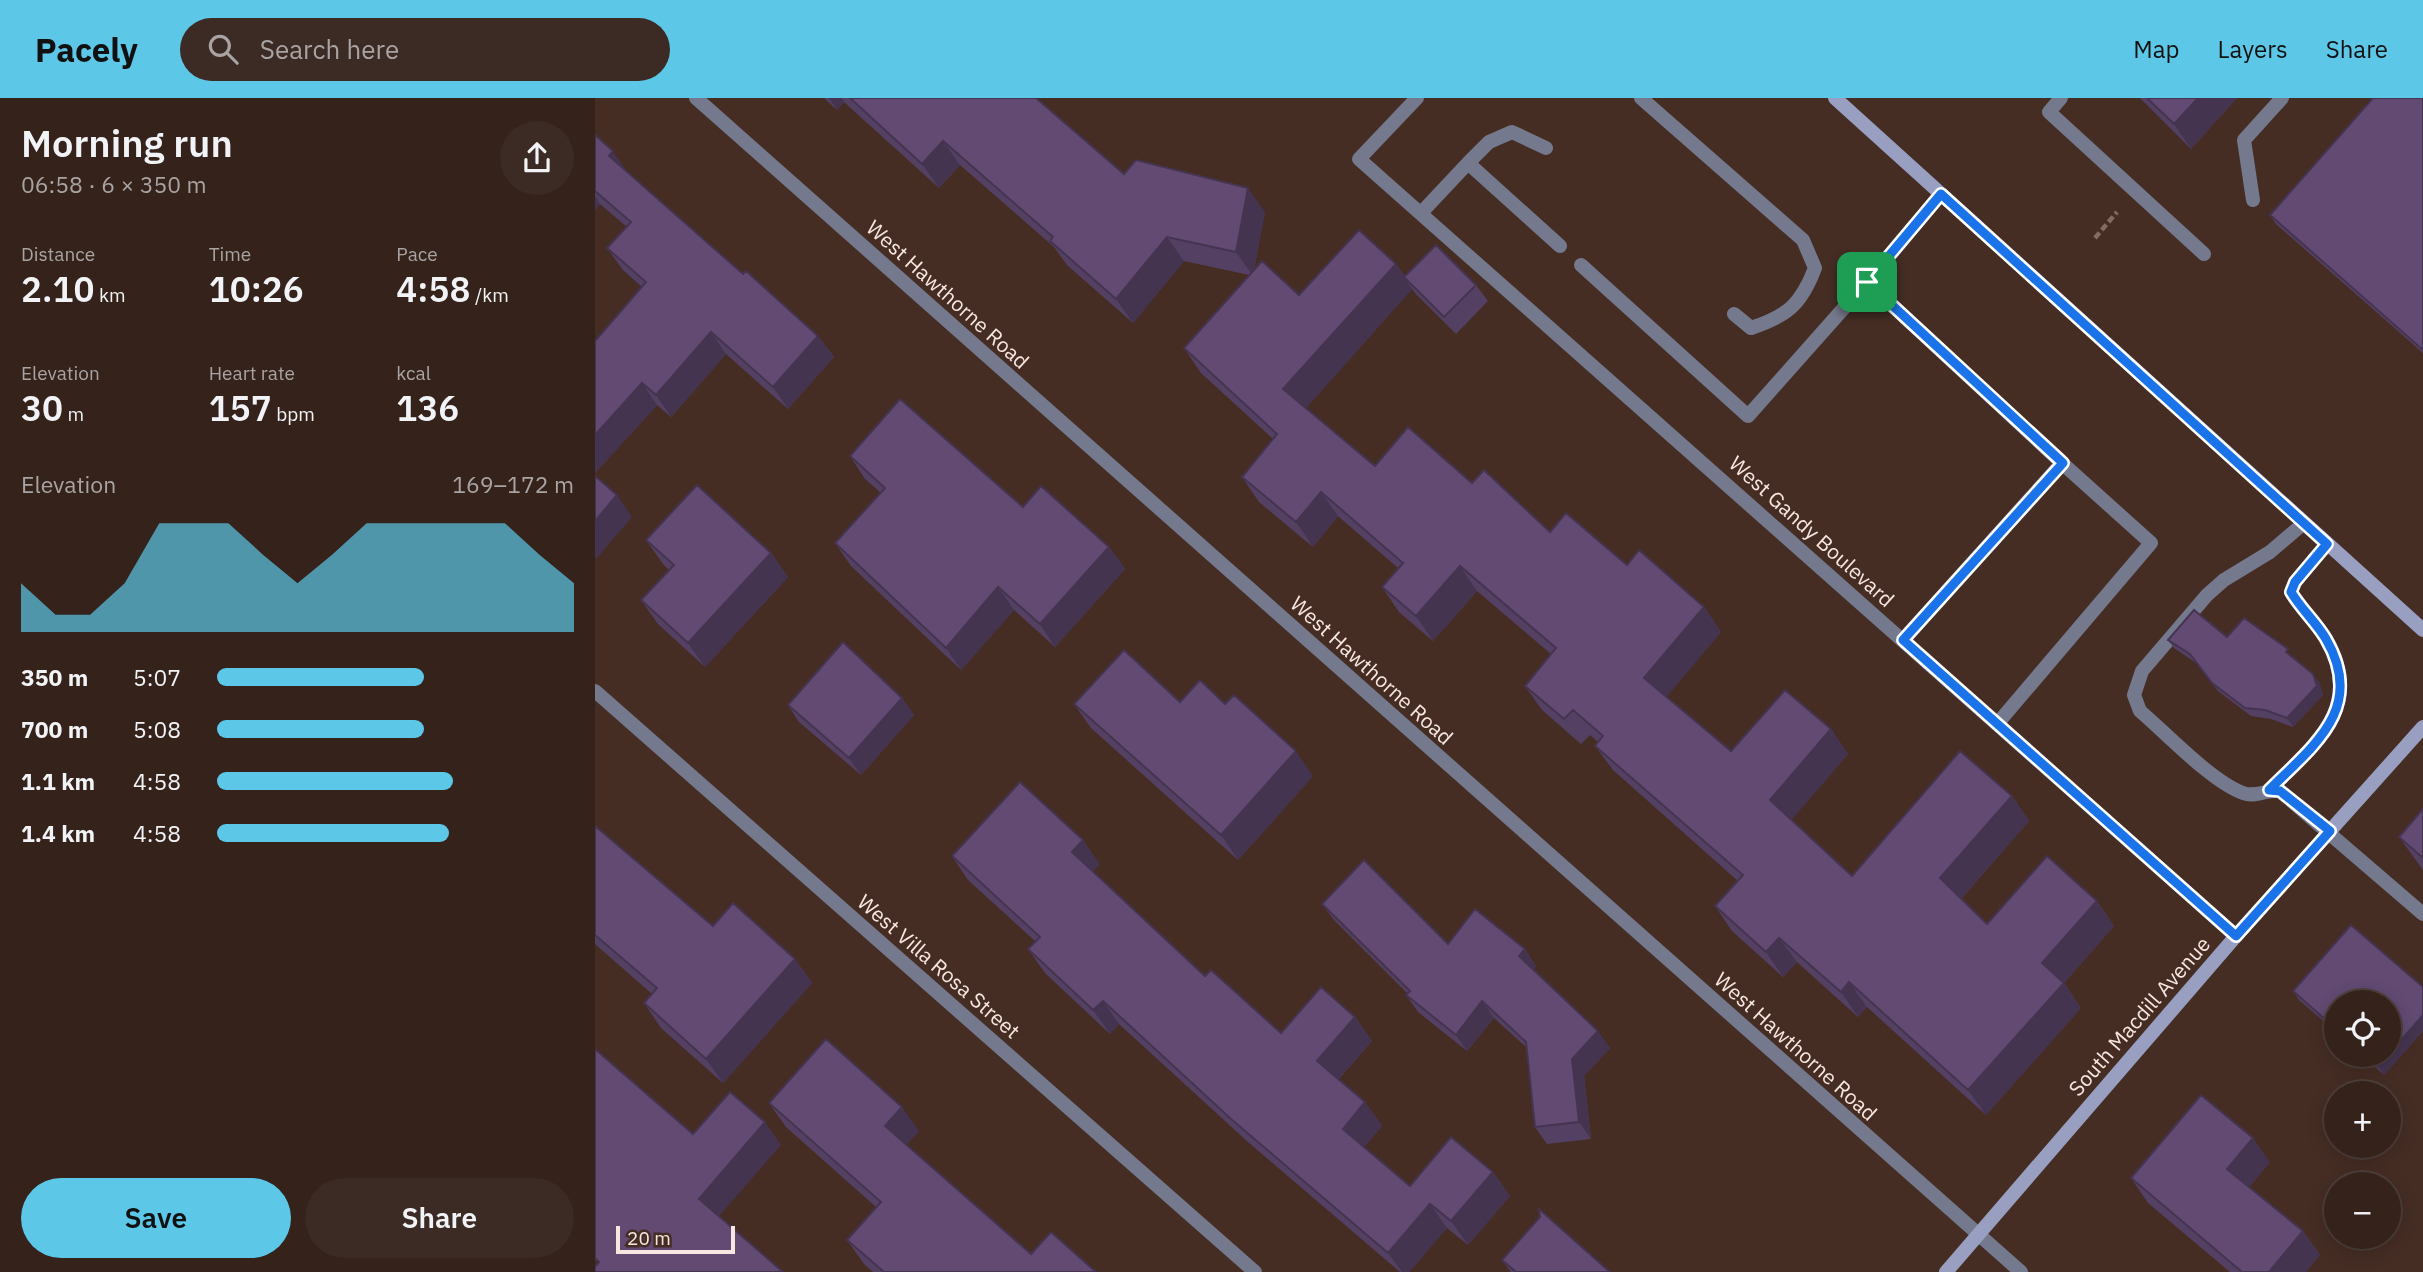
<!DOCTYPE html>
<html lang="en">
<head>
<meta charset="utf-8">
<style>
	body { margin:0; font-family:"IBM Plex Sans",sans-serif; background:#3c2a24; color:#f1f3f6; height:100vh; display:flex; flex-direction:column; font-size:26px; white-space:nowrap }
	* { box-sizing:border-box; margin:0 }
	p { font-size:23px; color:#a9a4a3 }
	.icon { flex:none; width:38px; height:38px; fill:none; stroke:currentColor; stroke-width:2; stroke-linecap:round; stroke-linejoin:round }
	.map { position:relative; flex:1; overflow:hidden }
	.side { display:flex; flex-direction:column; background:#34221b; width:595px }
	.side>* { flex:none }
	.tools { position:absolute; left:1729px; top:892px; display:grid; gap:14px }
	.tools a { display:grid; place-items:center; width:77px; height:77px; border-radius:50%; background:#34221b; box-shadow:0 4px 18px #0003,0 0 0 2px #4e3f3a; font-size:35px }
	.scale { position:absolute; left:21px; bottom:18px; width:119px; box-sizing:border-box; padding-left:7px; border:4px solid #f7e7e0; border-top:0; font-size:19px; line-height:24px; white-space:nowrap; color:#f7e7e0; -webkit-text-stroke:5px #452d24; paint-order:stroke }
	.pin { position:absolute; display:grid; place-items:center; width:60px; height:60px; color:#fff; margin:-30px; border-radius:14px; box-shadow:0 4px 10px #0006 }
	.round { display:grid; place-items:center; flex:none; width:74px; height:74px; border-radius:37px; background:#3c2a24 }
	.headline { display:flex; align-items:center; justify-content:space-between; height:119px; padding:0 21px }
	h1 { font-size:38px; font-weight:600; line-height:52px }
	.metrics { display:grid; grid-template-columns:repeat(3,1fr); gap:10px; height:119px; padding:7px 21px }
	.metrics div { display:grid; align-content:center }
	.metrics b { font-size:35px; font-weight:600 }
	.metrics small { font-size:19px; font-weight:400 }
	.metrics p { font-size:19px }
	.chart { height:196px; padding:14px 21px }
	.chart p { display:flex; justify-content:space-between }
	.chart svg { width:100%; height:126px; margin-top:7px; fill:#5dc7e8; opacity:.7 }
	.button { display:flex; gap:14px; margin-top:auto; padding:14px 21px }
	.button a { flex:1; height:80px; border-radius:42px; background:#5dc7e8; color:#111; font-size:28px; font-weight:600; line-height:80px; text-align:center }
	.button a+a { background:#3c2a24; color:#f1f3f6 }
	ul { padding:0 21px; list-style:none; font-size:23px }
	li { display:grid; grid-template-columns:112px 84px 1fr; align-items:center; height:52px }
	li i { height:18px; border-radius:9px; background:#5dc7e8 }
	header { display:flex; align-items:center; gap:42px; box-sizing:border-box; height:98px; padding:0 35px; background:#5dc7e8; color:#111 }
	header strong { font-size:33px }
	nav { display:flex; gap:38px; margin-inline-start:auto; font-size:24px }
	.search { width:490px; height:63px; background:#3c2a24; display:flex; align-items:center; gap:18px; box-sizing:border-box; padding:0 24px; border-radius:38px; color:#a9a4a3; font-size:26px }
	main { display:flex; flex:1; min-height:0 }
	.map>svg:first-child { display:block }
</style>
</head>
<body>
<header>
<strong>Pacely</strong>
<div class="search"><svg class="icon" aria-label="search" viewBox="0 0 24 24"><circle cx="10" cy="10" r="6"/><path d="M15 15l6 6"/></svg>Search here</div>
<nav><a>Map</a><a>Layers</a><a>Share</a></nav>
</header>
<main>
<section class="side">
<div class="headline"><div><h1>Morning run</h1><p>06:58 · 6 × 350 m</p></div><a class="round"><svg class="icon" aria-label="share" viewBox="0 0 24 24"><path d="M12 15V3M7 8l5-5 5 5M5 13v7h14v-7"/></svg></a></div>
<div class="metrics">
<div><p>Distance</p><b>2.10<small> km</small></b></div>
<div><p>Time</p><b>10:26</b></div>
<div><p>Pace</p><b>4:58<small> /km</small></b></div>
</div>
<div class="metrics">
<div><p>Elevation</p><b>30<small> m</small></b></div>
<div><p>Heart rate</p><b>157<small> bpm</small></b></div>
<div><p>kcal</p><b>136</b></div>
</div>
<div class="chart"><p><span>Elevation</span>169–172 m</p>
<svg viewBox="0 0 160 44" preserveAspectRatio="none"><path d="M0 44V27L10 38L20 38L30 27L40 6L50 6L60 6L70 17L80 27L90 17L100 6L110 6L120 6L130 6L140 6L150 17L160 27V44z"/></svg>
</div>
<ul>
<li><b>350 m</b>5:07<i style="width:58%"></i></li>
<li><b>700 m</b>5:08<i style="width:58%"></i></li>
<li><b>1.1 km</b>4:58<i style="width:66%"></i></li>
<li><b>1.4 km</b>4:58<i style="width:65%"></i></li>
</ul>
<div class="button"><a>Save</a><a>Share</a></div>
</section>
<div class="map">
<svg width="1828" height="1174" viewBox="0 0 1828 1174">
	<rect width="100%" height="100%" fill="#452d24"/>
	<g fill="none" stroke-linecap="round" stroke-linejoin="round">
		<path stroke="#816c63" stroke-width="4.5" stroke-dasharray="7 3.5" stroke-linecap="butt" d="M 1500,140 L 1522,114"/>
		<path stroke="#74798d" stroke-width="14" d="M 1046,0 L 1208,142 L 1220,170 C 1206,207 1192,218 1156,230 L 1139,216
			M 1466,0 L 1454,14 L 1609,156
			M 873,65 L 894,44 L 917,34 L 951,50
			M 1346,96 L 1272,184 L 1467,365
			M 1658,102 L 1649,42 L 1687,0
			M 826,115 L 873,65 L 965,148
			M 986,167 L 1153,318 L 1272,184
			M 1709,425 L 1675,454 L 1629,482 L 1612,497 L 1547,573 L 1539,597 L 1545,613 C 1571,635 1617,684 1648,695 C 1661,700 1671,691 1685,693 L 1828,816
			M 1308,542 L 1467,365 L 1556,445 L 1402,626
			M 1674,692 C 1718,648 1771,610 1731,541 C 1721,524 1706,511 1696,494 L 1700,484 L 1732,446"/>
		<path stroke="#74798d" stroke-width="14" d="M 101,0 L 1426,1174
			M 822,0 L 764,61 L 1641,838
			M 0,593 L 660,1174"/>
		<path stroke="#989fc0" stroke-width="14" d="M 1240,0 L 1828,532
			M 1351,1174 L 1641,838 L 1828,629"/>
	</g>
	<path fill="#544063" d="M 229,0 L 441,0 L 529,76 L 670,114 L 659,171 L 704,197 L 801,166 L 810,178 L 881,187 L 893,203 L 861,236 L 821,196 L 817,191 L 711,310 L 780,368 L 877,385 L 955,434 L 1032,467 L 1109,509 L 1126,534 L 1071,599 L 1136,653 L 1236,631 L 1253,656 L 1196,722 L 1257,778 L 1417,698 L 1434,723 L 1366,801 L 1392,826 L 1502,803 L 1519,828 L 1469,885 L 1486,910 L 1391,1017 L 1272,909 L 1263,919 L 1202,864 L 1188,879 L 1137,833 L 1120,808 L 1143,783 L 1018,672 L 1000,648 L 1003,644 L 995,637 L 986,646 L 947,612 L 930,588 L 956,556 L 882,493 L 838,543 L 804,514 L 787,489 L 803,470 L 743,418 L 718,449 L 664,404 L 647,379 L 678,341 L 606,275 L 589,250 L 654,177 L 589,163 L 538,225 L 472,167 L 459,149 L 365,67 L 344,90 L 249,4 L 242,12 Z
		M 1545,0 L 1642,0 L 1596,51 Z
		M 1828,0 L 1828,255 L 1681,126 L 1675,117 Z
		M 0,37 L 33,75 L 148,176 L 223,238 L 239,259 L 193,311 L 131,256 L 76,319 L 62,307 L 0,375 L 0,243 L 47,189 L 28,172 L 12,150 L 32,129 L 5,106 L 0,112 Z
		M 255,358 L 428,409 L 514,449 L 530,471 L 460,549 L 419,512 L 366,572 L 256,468 L 240,445 L 286,395 L 270,381 Z
		M 51,442 L 176,455 L 193,479 L 110,569 L 63,526 L 46,502 L 74,472 L 68,466 Z
		M 1632,539 L 1699,560 L 1724,584 L 1728,597 L 1698,629 L 1676,621 L 1656,618 L 1623,593 L 1601,565 L 1579,550 L 1573,542 Z
		M 307,600 L 319,617 L 266,677 L 204,624 L 193,607 Z
		M 585,604 L 630,606 L 718,678 L 643,762 L 496,630 L 479,606 Z
		M 1828,711 L 1828,772 L 1804,739 Z
		M 0,728 L 118,828 L 200,861 L 217,885 L 128,985 L 66,930 L 49,905 L 57,896 L 0,846 Z
		M 357,758 L 505,766 L 498,773 L 610,878 L 686,935 L 760,919 L 777,943 L 743,982 L 770,1004 L 787,1028 L 769,1049 L 815,1088 L 898,1074 L 915,1098 L 873,1147 L 852,1130 L 814,1174 L 805,1174 L 653,1044 L 524,926 L 515,936 L 450,875 L 433,851 L 441,844 L 373,782 Z
		M 727,806 L 853,846 L 930,851 L 941,868 L 938,872 L 1015,950 L 989,978 L 996,1041 L 952,1046 L 940,1029 L 932,950 L 899,920 L 872,953 L 823,914 L 811,897 L 813,896 L 739,822 Z
		M 1756,827 L 1828,889 L 1828,933 L 1789,977 L 1767,957 L 1794,957 L 1794,905 L 1741,905 L 1741,934 L 1704,902 L 1698,893 Z
		M 174,1005 L 324,1033 L 311,1047 L 436,1156 L 501,1174 L 278,1174 L 269,1166 L 252,1142 L 281,1109 L 191,1029 Z
		M 1675,1064 L 1654,1089 L 1708,1133 L 1725,1157 L 1711,1174 L 1635,1174 L 1553,1105 L 1536,1080 Z
		M 907,1162 L 1015,1174 L 916,1174 Z"/>
	<path fill="#453450" d="M 234,0 L 247,0 L 249,4 L 242,12 Z
		M 1603,0 L 1642,0 L 1596,51 L 1579,26 Z
		M 348,43 L 365,67 L 344,90 L 327,66 Z
		M 18,53 L 33,75 L 14,58 Z
		M 653,90 L 670,114 L 658,178 L 641,154 Z
		M 0,98 L 5,106 L 0,112 Z
		M 572,139 L 589,163 L 538,225 L 521,201 Z
		M 801,166 L 814,184 L 809,179 L 817,191 L 706,316 L 688,291 Z
		M 116,234 L 131,256 L 76,319 L 61,297 Z
		M 223,238 L 239,259 L 193,311 L 178,289 Z
		M 47,285 L 62,307 L 0,375 L 0,337 Z
		M 726,394 L 743,418 L 718,449 L 701,424 Z
		M 22,397 L 37,419 L 1,461 L 0,459 L 0,423 Z
		M 514,449 L 530,471 L 460,549 L 445,526 Z
		M 176,455 L 193,479 L 110,569 L 93,545 Z
		M 865,468 L 882,493 L 838,543 L 821,518 Z
		M 403,489 L 419,512 L 366,572 L 351,550 Z
		M 1109,509 L 1126,534 L 1066,605 L 1049,580 Z
		M 1718,576 L 1724,584 L 1728,597 L 1698,629 L 1692,620 Z
		M 307,600 L 319,617 L 266,677 L 254,660 Z
		M 1236,631 L 1253,656 L 1192,727 L 1175,702 Z
		M 701,653 L 718,678 L 643,762 L 626,737 Z
		M 1417,698 L 1434,723 L 1362,805 L 1345,780 Z
		M 488,742 L 505,766 L 494,777 L 477,754 Z
		M 1502,803 L 1519,828 L 1469,885 L 1486,910 L 1391,1017 L 1373,992 L 1447,865 Z
		M 1184,840 L 1202,864 L 1188,879 L 1171,854 Z
		M 930,851 L 941,868 L 935,875 L 924,858 Z
		M 200,861 L 217,885 L 128,985 L 111,961 Z
		M 1254,884 L 1272,909 L 1263,919 L 1246,894 Z
		M 508,903 L 524,926 L 515,936 L 498,912 Z
		M 887,903 L 899,920 L 872,953 L 861,937 Z
		M 1828,917 L 1828,933 L 1789,977 L 1783,968 Z
		M 760,919 L 777,943 L 738,987 L 722,963 Z
		M 1003,933 L 1015,950 L 989,978 L 996,1041 L 984,1024 L 977,961 Z
		M 770,1004 L 787,1028 L 764,1055 L 748,1031 Z
		M 307,1009 L 324,1033 L 306,1053 L 290,1028 Z
		M 170,1024 L 186,1047 L 119,1124 L 104,1101 Z
		M 1658,1040 L 1675,1064 L 1649,1095 L 1632,1071 Z
		M 898,1074 L 915,1098 L 873,1147 L 856,1123 Z
		M 835,1106 L 852,1130 L 814,1174 L 807,1174 L 793,1155 Z
		M 1708,1133 L 1725,1157 L 1711,1174 L 1674,1174 Z"/>
	<path fill="#624a73" stroke="#453450" stroke-width="2" d="M 255,0 L 441,0 L 529,76 L 541,62 L 653,90 L 641,154 L 572,139 L 521,201 L 455,143 L 458,139 L 348,43 L 327,66 Z
		M 1552,0 L 1603,0 L 1579,26 Z
		M 1778,0 L 1828,0 L 1828,252 L 1675,117 Z
		M 0,37 L 18,53 L 14,58 L 148,176 L 151,173 L 223,238 L 178,289 L 116,234 L 61,297 L 47,285 L 0,337 L 0,243 L 51,184 L 12,150 L 36,124 L 0,93 Z
		M 764,132 L 801,166 L 688,291 L 780,368 L 813,329 L 877,385 L 889,372 L 955,434 L 971,415 L 1032,467 L 1044,452 L 1109,509 L 1049,580 L 1136,653 L 1190,592 L 1236,631 L 1175,702 L 1257,778 L 1365,653 L 1417,698 L 1345,780 L 1392,826 L 1452,758 L 1502,803 L 1447,865 L 1469,885 L 1373,992 L 1254,884 L 1246,894 L 1184,840 L 1171,854 L 1120,808 L 1148,777 L 1000,648 L 1008,638 L 978,612 L 969,621 L 930,588 L 961,550 L 865,468 L 821,518 L 787,489 L 808,465 L 726,394 L 701,424 L 647,379 L 682,336 L 589,250 L 667,163 L 704,197 Z
		M 841,147 L 881,187 L 849,219 L 809,179 Z
		M 305,301 L 428,409 L 446,388 L 514,449 L 445,526 L 403,489 L 351,550 L 240,445 L 290,390 L 255,358 Z
		M 0,378 L 22,397 L 0,423 Z
		M 102,387 L 176,455 L 93,545 L 46,502 L 79,467 L 51,442 Z
		M 1599,512 L 1632,539 L 1649,520 L 1693,551 L 1691,554 L 1718,576 L 1722,588 L 1692,620 L 1670,612 L 1650,610 L 1617,585 L 1595,556 L 1573,542 Z
		M 248,544 L 307,600 L 254,660 L 193,607 Z
		M 529,552 L 585,604 L 605,582 L 630,606 L 639,597 L 701,653 L 626,737 L 479,606 Z
		M 425,684 L 488,742 L 477,754 L 610,878 L 616,872 L 686,935 L 726,889 L 760,919 L 722,963 L 770,1004 L 748,1031 L 815,1088 L 856,1039 L 898,1074 L 856,1123 L 835,1106 L 793,1155 L 636,1021 L 508,903 L 498,912 L 433,851 L 445,839 L 357,758 Z
		M 1828,711 L 1828,760 L 1804,739 Z
		M 0,728 L 118,828 L 138,805 L 200,861 L 111,961 L 49,905 L 62,890 L 0,837 Z
		M 769,762 L 853,846 L 880,811 L 930,851 L 924,858 L 1003,933 L 977,961 L 984,1024 L 940,1029 L 931,944 L 887,903 L 861,937 L 811,897 L 815,893 L 727,806 Z
		M 1756,827 L 1828,889 L 1828,917 L 1794,956 L 1794,905 L 1741,905 L 1741,931 L 1698,893 Z
		M 231,941 L 307,1009 L 290,1028 L 436,1156 L 456,1134 L 501,1174 L 289,1174 L 252,1142 L 286,1104 L 174,1005 Z
		M 1,952 L 98,1036 L 135,994 L 170,1024 L 104,1101 L 188,1174 L 0,1174 L 0,1169 L 4,1164 L 0,1160 L 0,953 Z
		M 1771,957 L 1793,957 L 1783,968 Z
		M 1606,997 L 1658,1040 L 1632,1071 L 1708,1133 L 1674,1174 L 1647,1174 L 1536,1080 Z
		M 944,1111 L 1015,1174 L 921,1174 L 907,1162 L 945,1119 Z"/>
	<g fill="none" stroke-linecap="round" stroke-linejoin="round">
		<defs>
			<path id="route" d="M 1346,96 L 1732,446 L 1700,484 L 1696,494 C 1706,511 1721,524 1731,541 C 1771,610 1719,647 1674,692 L 1685,693 L 1735,733 L 1641,838 L 1308,542 L 1468,365 L 1272,184 Z"/>
		</defs>
		<use href="#route" stroke="#fff" stroke-width="14"/>
		<use href="#route" stroke="#1a73e8" stroke-width="9"/>
	</g>
	<g text-anchor="middle" dominant-baseline="central" stroke-width="5" stroke-linejoin="round" paint-order="stroke">
		<g font-size="21" fill="#f7e7e0" stroke="#452d24">
			<text transform="translate(353 196) rotate(42)">West Hawthorne Road</text>
			<text transform="translate(1217 433) rotate(42)">West Gandy Boulevard</text>
			<text transform="translate(777 572) rotate(42)">West Hawthorne Road</text>
			<text transform="translate(344 868) rotate(41)">West Villa Rosa Street</text>
			<text transform="translate(1544 918) rotate(-49)">South Macdill Avenue</text>
			<text transform="translate(1201 948) rotate(42)">West Hawthorne Road</text>
		</g>
	</g>
</svg>
<div class="tools">
<a><svg class="icon" aria-label="locate" viewBox="0 0 24 24"><circle cx="12" cy="12" r="6"/><path d="M12 2v4M12 18v4M2 12h4M18 12h4"/></svg></a>
<a>+</a>
<a>−</a>
</div>
<div class="scale">20 m</div>
<div class="pin" style="left:1272px;top:184px;background:#1e9e55"><svg class="icon" aria-label="arrive" viewBox="0 0 24 24"><path d="M6 21V4h12l-3 4 3 4H6"/></svg></div>
</div>
</main>
</body>
</html>
